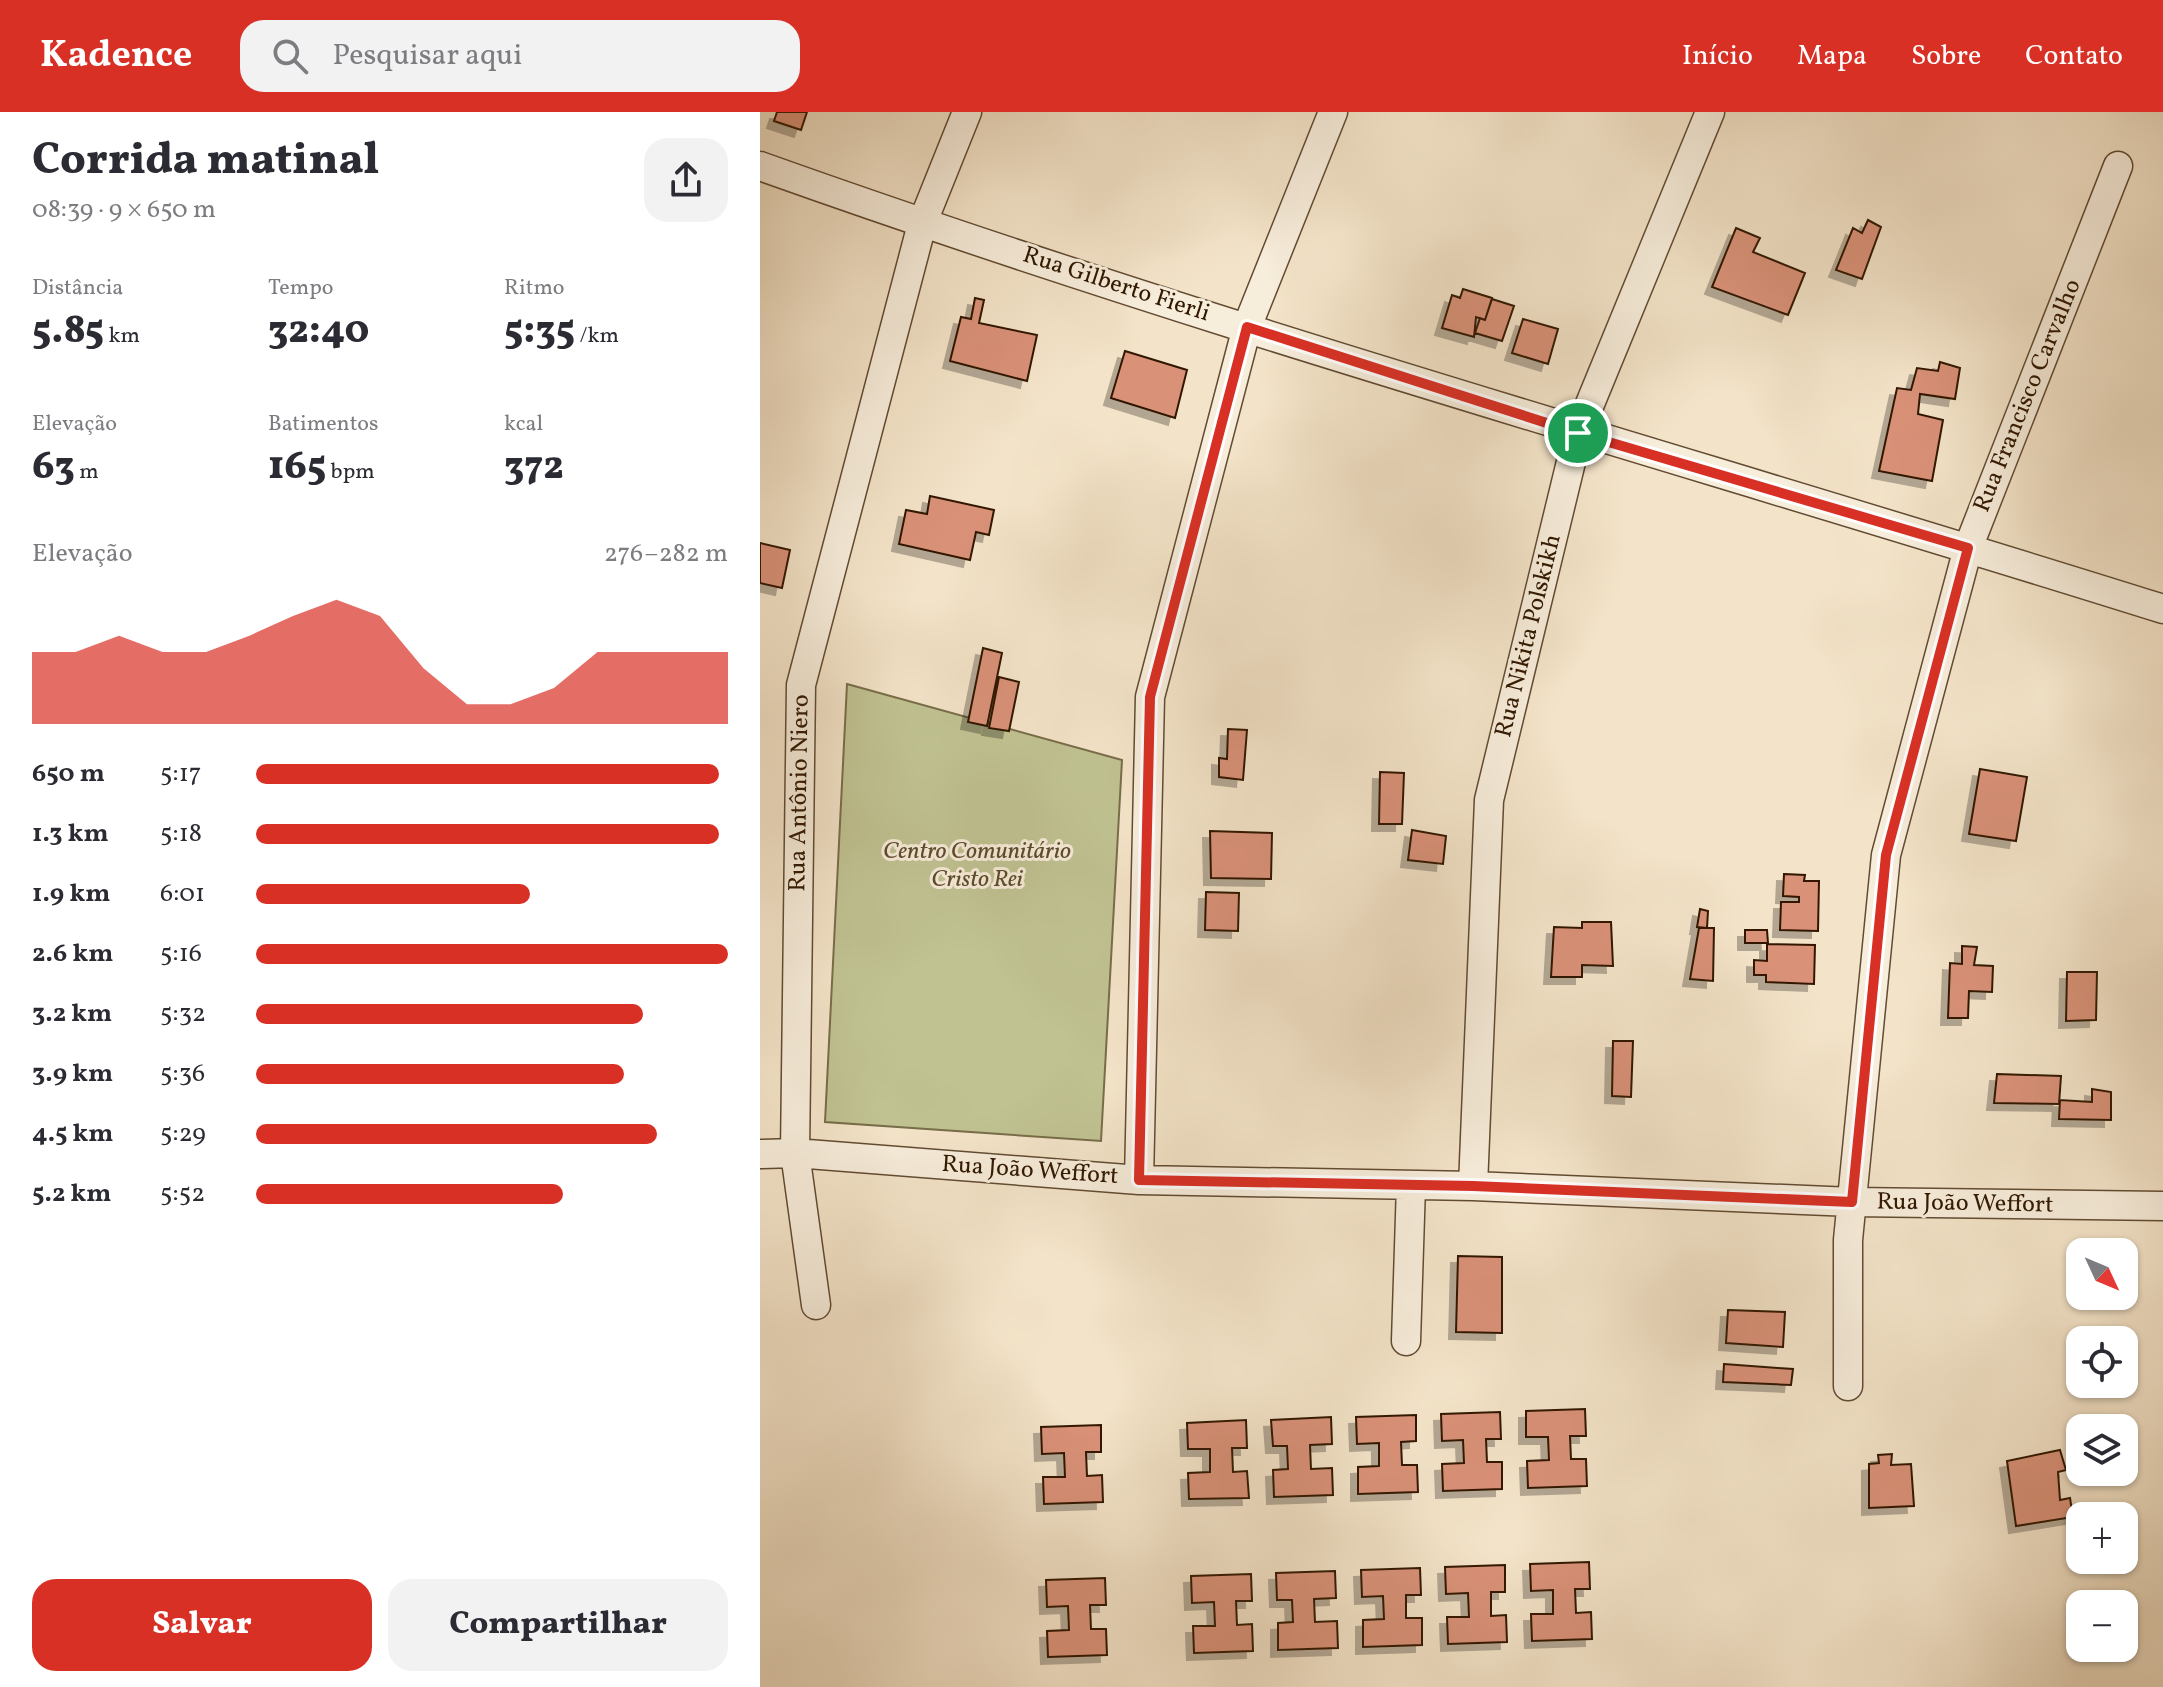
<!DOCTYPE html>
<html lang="pt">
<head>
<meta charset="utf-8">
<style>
	body { margin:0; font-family:Vollkorn,serif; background:#f2f2f3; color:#2b2b33; height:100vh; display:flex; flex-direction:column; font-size:30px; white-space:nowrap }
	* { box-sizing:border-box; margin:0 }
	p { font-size:26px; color:#7c7c81 }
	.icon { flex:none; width:44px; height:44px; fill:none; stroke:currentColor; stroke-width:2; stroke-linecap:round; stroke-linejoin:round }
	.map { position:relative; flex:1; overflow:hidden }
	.details { display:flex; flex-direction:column; background:#fff; width:760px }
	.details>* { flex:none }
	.needle { width:52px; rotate:134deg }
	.fabs { position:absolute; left:1306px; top:1126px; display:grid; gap:16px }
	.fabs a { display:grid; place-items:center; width:72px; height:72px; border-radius:16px; background:#fff; box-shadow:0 2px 6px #0004; font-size:40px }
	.pin { position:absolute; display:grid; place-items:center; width:68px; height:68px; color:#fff; margin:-34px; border:4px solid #fff; border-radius:50%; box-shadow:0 2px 8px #0007 }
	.round { display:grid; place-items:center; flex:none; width:84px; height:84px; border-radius:24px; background:#f2f2f3 }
	.headline { display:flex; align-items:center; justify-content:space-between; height:136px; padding:0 32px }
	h1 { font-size:44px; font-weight:800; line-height:60px }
	.figures { display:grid; grid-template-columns:repeat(3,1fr); gap:12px; height:136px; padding:8px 32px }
	.figures div { display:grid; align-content:center }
	.figures b { font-size:40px; font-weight:800 }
	.figures small { font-size:22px; font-weight:400 }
	.figures p { font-size:22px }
	.chart { height:224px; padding:16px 32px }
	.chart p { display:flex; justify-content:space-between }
	.chart svg { width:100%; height:144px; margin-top:8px; fill:#d93025; opacity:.7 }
	.cta { display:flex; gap:16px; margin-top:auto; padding:16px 32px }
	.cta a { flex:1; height:92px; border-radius:24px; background:#d93025; color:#fff; font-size:32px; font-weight:800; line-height:92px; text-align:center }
	.cta a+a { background:#f2f2f3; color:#2b2b33 }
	ul { padding:0 32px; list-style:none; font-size:26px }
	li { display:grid; grid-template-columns:128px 96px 1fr; align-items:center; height:60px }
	li i { height:20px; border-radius:10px; background:#d93025 }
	header { display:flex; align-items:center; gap:48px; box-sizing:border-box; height:112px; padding:0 40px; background:#d93025; color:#fff }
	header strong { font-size:38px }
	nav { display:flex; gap:44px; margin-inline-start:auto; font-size:28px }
	.search { width:560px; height:72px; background:#f2f2f3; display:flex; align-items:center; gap:20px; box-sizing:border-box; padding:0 28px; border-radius:24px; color:#7c7c81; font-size:30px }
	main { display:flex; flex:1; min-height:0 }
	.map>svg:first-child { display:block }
</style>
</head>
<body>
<header>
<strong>Kadence</strong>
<div class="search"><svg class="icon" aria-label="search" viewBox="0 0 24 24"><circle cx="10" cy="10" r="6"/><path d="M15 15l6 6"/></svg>Pesquisar aqui</div>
<nav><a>Início</a><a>Mapa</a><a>Sobre</a><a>Contato</a></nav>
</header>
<main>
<section class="details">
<div class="headline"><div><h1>Corrida matinal</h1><p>08:39 · 9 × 650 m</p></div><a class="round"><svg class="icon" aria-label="share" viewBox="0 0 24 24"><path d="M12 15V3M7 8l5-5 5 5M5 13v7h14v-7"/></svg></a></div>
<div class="figures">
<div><p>Distância</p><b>5.85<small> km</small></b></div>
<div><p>Tempo</p><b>32:40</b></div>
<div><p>Ritmo</p><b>5:35<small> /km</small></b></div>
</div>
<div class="figures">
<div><p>Elevação</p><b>63<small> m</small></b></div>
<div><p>Batimentos</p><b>165<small> bpm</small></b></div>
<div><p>kcal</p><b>372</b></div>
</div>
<div class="chart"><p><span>Elevação</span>276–282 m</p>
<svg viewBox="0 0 160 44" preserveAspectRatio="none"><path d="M0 44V22L10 22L20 17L30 22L40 22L50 17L60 11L70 6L80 11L90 27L100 38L110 38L120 33L130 22L140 22L150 22L160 22V44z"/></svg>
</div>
<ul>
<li><b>650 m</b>5:17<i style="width:98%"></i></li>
<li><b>1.3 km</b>5:18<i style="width:98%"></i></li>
<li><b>1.9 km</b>6:01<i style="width:58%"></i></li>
<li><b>2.6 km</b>5:16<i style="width:100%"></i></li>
<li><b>3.2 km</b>5:32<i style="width:82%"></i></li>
<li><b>3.9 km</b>5:36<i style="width:78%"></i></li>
<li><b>4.5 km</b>5:29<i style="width:85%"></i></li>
<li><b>5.2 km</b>5:52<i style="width:65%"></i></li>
</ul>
<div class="cta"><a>Salvar</a><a>Compartilhar</a></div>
</section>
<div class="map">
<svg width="1403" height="1575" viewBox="0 0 1403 1575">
	<defs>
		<filter id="shadow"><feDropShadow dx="-7" dy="7" stdDeviation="0" flood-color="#0004"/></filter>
	</defs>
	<rect width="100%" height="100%" fill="#f3e3c8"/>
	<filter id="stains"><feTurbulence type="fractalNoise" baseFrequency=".0025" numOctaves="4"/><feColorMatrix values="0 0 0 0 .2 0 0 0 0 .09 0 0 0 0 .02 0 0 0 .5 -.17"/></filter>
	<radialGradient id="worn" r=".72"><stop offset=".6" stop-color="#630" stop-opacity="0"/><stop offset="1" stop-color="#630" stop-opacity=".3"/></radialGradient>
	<path fill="#c0c292" stroke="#786d49" stroke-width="2" d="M 87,572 L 362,648 L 341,1029 L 65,1010 Z"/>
	<path fill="#d99178" stroke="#311800" stroke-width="2" filter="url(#shadow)" d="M 17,0 L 47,0 L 41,18 L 14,9 Z
		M 1108,108 L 1121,115 L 1102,167 L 1076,158 L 1093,116 L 1102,121 Z
		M 976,116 L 1000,126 L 993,140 L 1045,161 L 1028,203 L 952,175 Z
		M 703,177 L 732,186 L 725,208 L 716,205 L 714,225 L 682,216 L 692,183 L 700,186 Z
		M 215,186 L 224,188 L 219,211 L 277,223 L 267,269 L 190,249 L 201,205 L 211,207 Z
		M 732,187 L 754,194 L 742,229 L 715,221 L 720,206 L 725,208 Z
		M 763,207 L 798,217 L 788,252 L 752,241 Z
		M 365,239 L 427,258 L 415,306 L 351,286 Z
		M 1180,250 L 1200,256 L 1195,287 L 1160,282 L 1158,302 L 1183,308 L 1172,369 L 1119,359 L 1137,276 L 1151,278 L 1157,256 L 1178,259 Z
		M 170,384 L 234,398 L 229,423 L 216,420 L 210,448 L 139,432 L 146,398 L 167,402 Z
		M 0,431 L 30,438 L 22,476 L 0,471 Z
		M 223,536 L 242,541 L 227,614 L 208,610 Z
		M 239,565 L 259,570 L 249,619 L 229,616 Z
		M 468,617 L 487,618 L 483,668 L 459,665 L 459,646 L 467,647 Z
		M 1220,657 L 1267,665 L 1256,729 L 1209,722 Z
		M 620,660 L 644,661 L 642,712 L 619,712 Z
		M 652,718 L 686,724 L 683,752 L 648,748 Z
		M 450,719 L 512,721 L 511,767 L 451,766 Z
		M 1024,762 L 1045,763 L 1044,769 L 1059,769 L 1058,819 L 1020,818 L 1021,790 L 1039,790 L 1039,785 L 1023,784 Z
		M 446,780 L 479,781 L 478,819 L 445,818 Z
		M 940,797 L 948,799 L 947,816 L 937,815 Z
		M 822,810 L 851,810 L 853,854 L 822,853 L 822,865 L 791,865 L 794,815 L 822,816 Z
		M 939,816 L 954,816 L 953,869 L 930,867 Z
		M 985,818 L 1007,818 L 1008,831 L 985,831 Z
		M 1007,832 L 1055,833 L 1054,872 L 1006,870 L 1006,863 L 994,863 L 994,848 L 1007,849 Z
		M 1202,834 L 1217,835 L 1214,853 L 1233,854 L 1232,880 L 1209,879 L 1208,906 L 1188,906 L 1190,851 L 1202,852 Z
		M 1307,860 L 1337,860 L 1336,908 L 1306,909 Z
		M 853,929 L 873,929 L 871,985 L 852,984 Z
		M 1237,962 L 1301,964 L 1299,992 L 1234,991 Z
		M 1332,977 L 1351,980 L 1351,1008 L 1299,1007 L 1300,988 L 1332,990 Z
		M 698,1144 L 742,1145 L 742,1221 L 696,1220 Z
		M 968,1198 L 1025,1200 L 1023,1235 L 966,1231 Z
		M 964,1252 L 1033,1257 L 1031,1273 L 963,1270 Z
		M 825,1297 L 826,1324 L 810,1324 L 811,1347 L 826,1347 L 827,1374 L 768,1376 L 767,1349 L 789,1348 L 788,1325 L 766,1325 L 766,1299 Z
		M 740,1300 L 741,1327 L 726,1327 L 727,1350 L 742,1350 L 742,1377 L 683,1379 L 682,1352 L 704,1351 L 703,1328 L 682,1329 L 681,1302 Z
		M 656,1303 L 656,1329 L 641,1330 L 642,1353 L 657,1353 L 658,1380 L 598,1382 L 598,1355 L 619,1354 L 619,1331 L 597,1332 L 596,1305 Z
		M 571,1305 L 572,1332 L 550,1333 L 551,1357 L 572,1356 L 573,1383 L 514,1385 L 513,1358 L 528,1357 L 527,1334 L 513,1334 L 511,1308 Z
		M 486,1308 L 487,1336 L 472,1336 L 473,1360 L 487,1359 L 489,1386 L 429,1387 L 428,1361 L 450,1360 L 450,1337 L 428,1337 L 427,1311 Z
		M 341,1313 L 341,1340 L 326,1340 L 327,1364 L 342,1363 L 343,1390 L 284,1392 L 283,1365 L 305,1365 L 304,1341 L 282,1342 L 281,1315 Z
		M 1300,1338 L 1306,1358 L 1298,1360 L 1300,1388 L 1310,1386 L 1313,1405 L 1256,1414 L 1247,1349 Z
		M 1132,1342 L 1131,1353 L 1151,1352 L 1154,1394 L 1109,1396 L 1109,1352 L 1119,1351 L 1118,1343 Z
		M 829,1450 L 830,1477 L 815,1477 L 816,1501 L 831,1500 L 832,1527 L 772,1529 L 771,1502 L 793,1502 L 793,1478 L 771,1479 L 770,1452 Z
		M 745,1453 L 745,1480 L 731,1480 L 731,1504 L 746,1503 L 747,1530 L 688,1532 L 687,1505 L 709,1505 L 708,1481 L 686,1482 L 685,1455 Z
		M 660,1456 L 661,1483 L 646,1483 L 646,1506 L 662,1506 L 662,1533 L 603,1535 L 603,1508 L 624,1507 L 623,1484 L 602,1485 L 601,1458 Z
		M 575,1459 L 576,1486 L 554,1487 L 555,1510 L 577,1509 L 578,1536 L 518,1538 L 518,1511 L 533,1510 L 532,1488 L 517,1488 L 516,1461 Z
		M 491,1462 L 492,1489 L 476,1489 L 477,1513 L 492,1512 L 493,1539 L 434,1541 L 433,1514 L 455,1514 L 454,1490 L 432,1491 L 431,1464 Z
		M 345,1466 L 346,1493 L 330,1493 L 331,1517 L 346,1517 L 347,1543 L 288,1545 L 287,1519 L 309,1518 L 308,1494 L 287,1495 L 286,1468 Z"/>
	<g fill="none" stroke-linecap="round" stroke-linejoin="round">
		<defs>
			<path id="minor" d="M 0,54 C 462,219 935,350 1403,497
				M 0,1042 L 35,1041 L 379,1068 L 713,1074 L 1092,1090 L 1403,1094
				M 379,1068 L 390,585 L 487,215 L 573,0
				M 713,1074 L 729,688 L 818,321 L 950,0
				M 56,1193 L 35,1041 L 41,573 L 162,112 L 207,0
				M 646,1229 L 651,1073
				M 1088,1274 L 1088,1128 L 1126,743 L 1208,436 L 1358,54"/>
		</defs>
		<use href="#minor" stroke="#624b32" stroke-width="31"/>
		<use href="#minor" stroke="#f7eddb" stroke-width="28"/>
	</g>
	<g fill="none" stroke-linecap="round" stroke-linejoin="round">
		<defs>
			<path id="route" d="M 487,215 L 818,321 L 1208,436 L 1126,743 L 1092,1090 L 713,1074 L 379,1068 L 390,585 Z"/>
		</defs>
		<use href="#route" stroke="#fff" stroke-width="16"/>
		<use href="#route" stroke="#d93025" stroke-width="10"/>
	</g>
	<g text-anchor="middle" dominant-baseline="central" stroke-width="6" stroke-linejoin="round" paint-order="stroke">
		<g font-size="24" fill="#311800" stroke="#f7eddb">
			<text transform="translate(356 173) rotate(18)">Rua Gilberto Fierli</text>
			<text transform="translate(1268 284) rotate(-68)">Rua Francisco Carvalho</text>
			<text transform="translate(769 524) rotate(-76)">Rua Nikita Polskikh</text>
			<text transform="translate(40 681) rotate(-89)">Rua Antônio Niero</text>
			<text transform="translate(270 1059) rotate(4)">Rua João Weffort</text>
			<text transform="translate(1205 1092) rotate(1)">Rua João Weffort</text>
		</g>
		<g font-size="24" font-style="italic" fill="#5c4b2c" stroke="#f7eddb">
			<text x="217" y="740">Centro Comunitário<tspan x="217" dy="28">Cristo Rei</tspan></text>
		</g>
	</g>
	<rect width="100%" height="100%" filter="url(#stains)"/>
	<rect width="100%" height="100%" fill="url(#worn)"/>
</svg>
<div class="fabs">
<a><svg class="needle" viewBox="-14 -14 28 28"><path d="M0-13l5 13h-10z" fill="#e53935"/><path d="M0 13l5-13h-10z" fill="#7c7c81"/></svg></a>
<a><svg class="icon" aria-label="locate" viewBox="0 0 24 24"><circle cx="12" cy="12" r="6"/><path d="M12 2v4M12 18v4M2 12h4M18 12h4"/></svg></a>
<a><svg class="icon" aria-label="layers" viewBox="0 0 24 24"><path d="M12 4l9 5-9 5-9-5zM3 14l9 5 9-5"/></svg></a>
<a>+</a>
<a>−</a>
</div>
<div class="pin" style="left:818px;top:321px;background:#1e9e55"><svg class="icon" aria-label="arrive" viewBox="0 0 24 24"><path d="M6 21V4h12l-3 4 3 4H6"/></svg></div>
</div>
</main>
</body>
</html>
